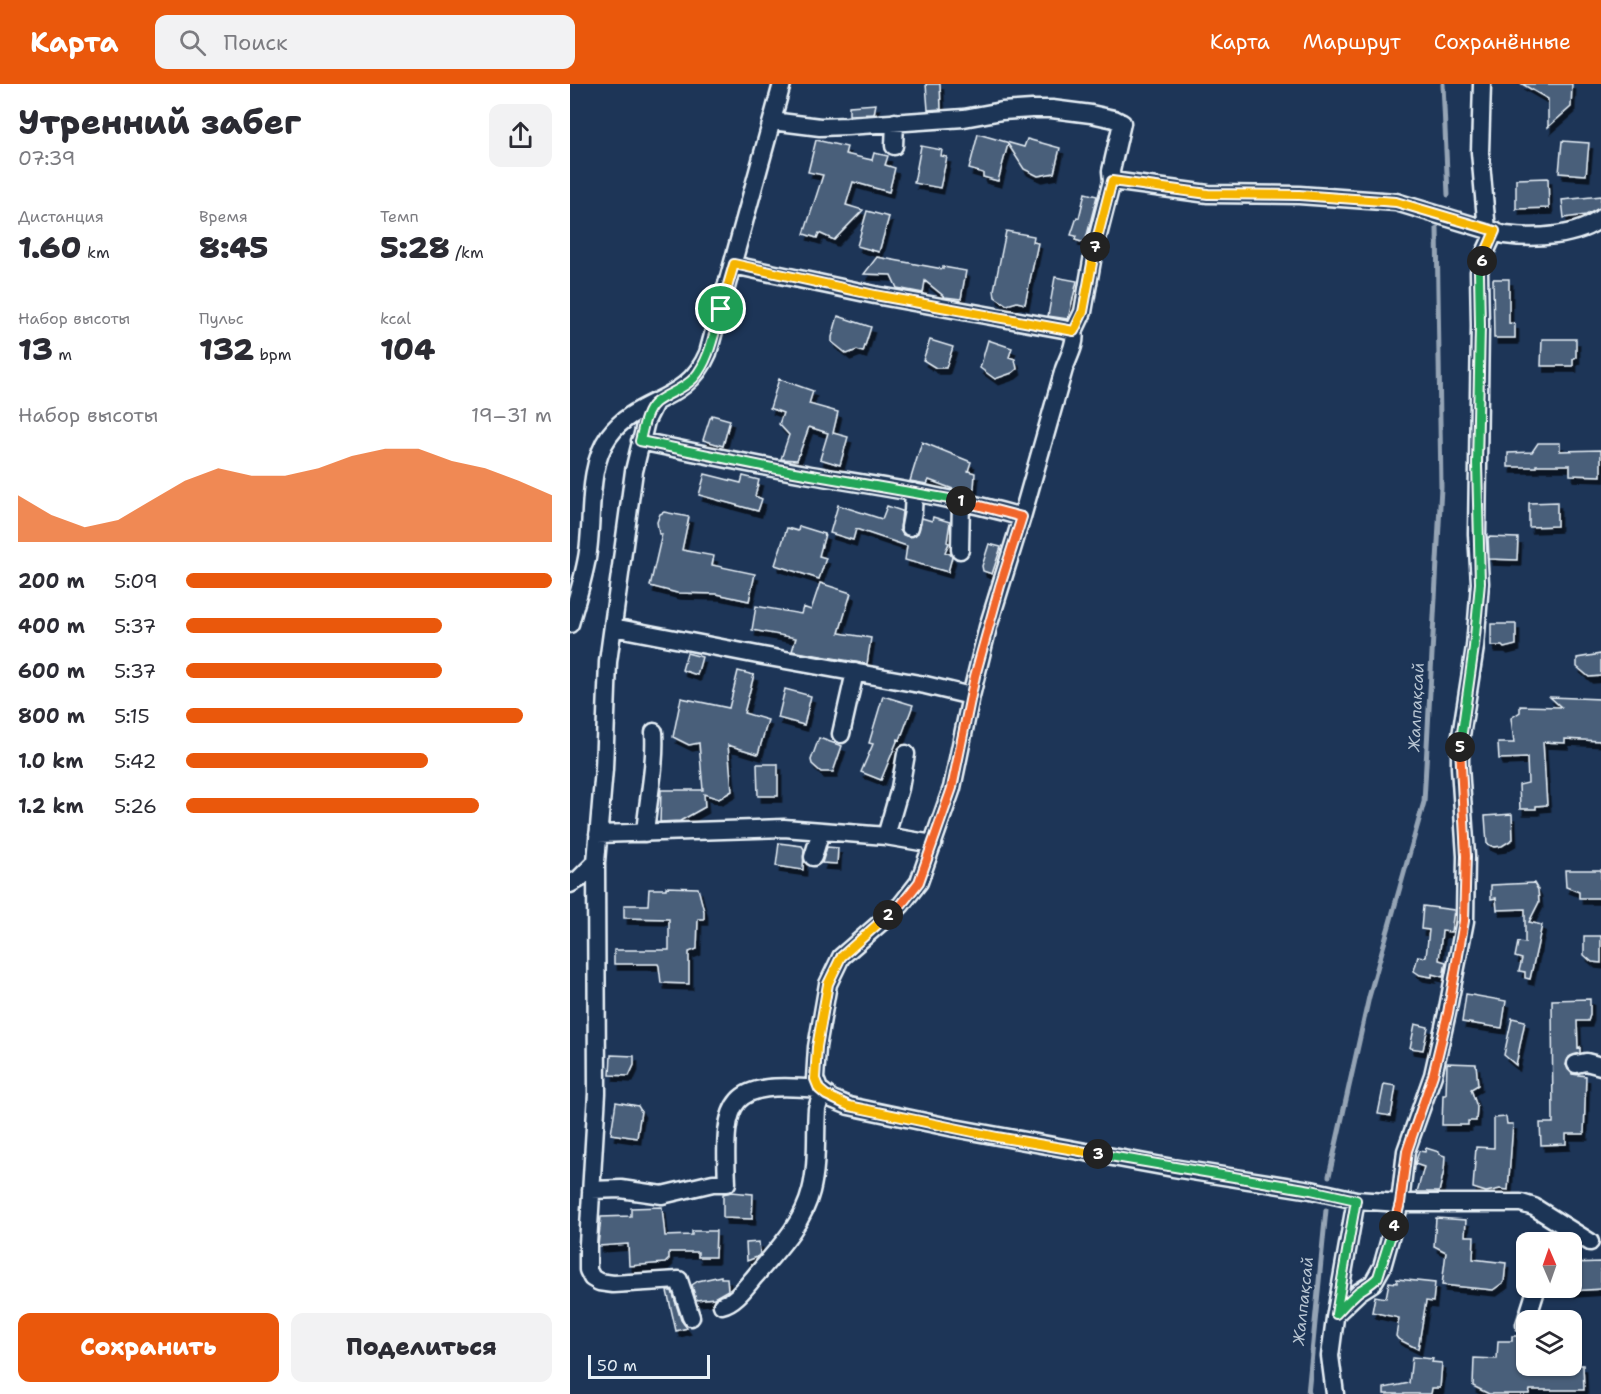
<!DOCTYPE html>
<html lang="ru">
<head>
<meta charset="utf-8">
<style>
	body { margin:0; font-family:"Shantell Sans",sans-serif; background:#f2f2f3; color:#2b2b33; height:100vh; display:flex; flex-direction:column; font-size:22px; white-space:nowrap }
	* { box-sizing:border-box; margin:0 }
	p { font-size:20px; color:#7c7c81 }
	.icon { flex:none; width:33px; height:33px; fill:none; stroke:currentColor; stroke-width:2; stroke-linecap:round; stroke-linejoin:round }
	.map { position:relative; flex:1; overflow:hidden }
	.side { display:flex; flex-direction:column; background:#fff; width:570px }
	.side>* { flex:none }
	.needle { width:39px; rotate:358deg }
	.tools { position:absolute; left:946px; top:1148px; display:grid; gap:12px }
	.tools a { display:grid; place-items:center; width:66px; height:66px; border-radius:12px; background:#fff; box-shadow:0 2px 4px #0004; font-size:30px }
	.scale { position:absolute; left:18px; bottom:15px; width:122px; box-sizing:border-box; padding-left:6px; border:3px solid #e8f1f8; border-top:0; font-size:16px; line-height:21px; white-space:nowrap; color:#e8f1f8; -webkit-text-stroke:4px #1d3557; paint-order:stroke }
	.pin { position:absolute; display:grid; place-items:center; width:51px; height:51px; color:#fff; margin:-26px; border:3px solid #fff; border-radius:50%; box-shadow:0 2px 6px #0007 }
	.km { position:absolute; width:30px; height:30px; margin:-15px; border-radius:50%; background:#222; color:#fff; font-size:16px; line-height:30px; text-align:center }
	.round { display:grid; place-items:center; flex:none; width:63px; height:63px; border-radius:12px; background:#f2f2f3 }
	.overview { display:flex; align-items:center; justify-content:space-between; height:102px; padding:0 18px }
	h1 { font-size:33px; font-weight:800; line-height:45px }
	.figures { display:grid; grid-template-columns:repeat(3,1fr); gap:9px; height:102px; padding:6px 18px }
	.figures div { display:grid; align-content:center }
	.figures b { font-size:30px; font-weight:800 }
	.figures small { font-size:16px; font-weight:400 }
	.figures p { font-size:16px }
	.chart { height:168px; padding:12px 18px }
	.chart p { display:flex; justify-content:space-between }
	.chart svg { width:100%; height:108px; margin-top:6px; fill:#ea580c; opacity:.7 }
	.action { display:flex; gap:12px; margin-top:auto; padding:12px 18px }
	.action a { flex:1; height:69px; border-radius:12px; background:#ea580c; color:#fff; font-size:24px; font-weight:800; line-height:69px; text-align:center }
	.action a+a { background:#f2f2f3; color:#2b2b33 }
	ul { padding:0 18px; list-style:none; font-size:20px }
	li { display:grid; grid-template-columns:96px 72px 1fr; align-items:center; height:45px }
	li i { height:15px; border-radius:8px; background:#ea580c }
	header { display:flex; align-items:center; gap:36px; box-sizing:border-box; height:84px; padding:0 30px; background:#ea580c; color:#fff }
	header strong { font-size:28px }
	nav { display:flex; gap:33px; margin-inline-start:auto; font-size:21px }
	.search { width:420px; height:54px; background:#f2f2f3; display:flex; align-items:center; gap:15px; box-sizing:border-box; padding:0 21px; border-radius:12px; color:#7c7c81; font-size:22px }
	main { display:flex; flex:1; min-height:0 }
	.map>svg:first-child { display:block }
</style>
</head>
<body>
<header>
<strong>Карта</strong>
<div class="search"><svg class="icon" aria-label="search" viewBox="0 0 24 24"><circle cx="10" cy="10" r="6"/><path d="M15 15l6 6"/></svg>Поиск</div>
<nav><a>Карта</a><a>Маршрут</a><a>Сохранённые</a></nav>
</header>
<main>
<section class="side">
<div class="overview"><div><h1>Утренний забег</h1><p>07:39</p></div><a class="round"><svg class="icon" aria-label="share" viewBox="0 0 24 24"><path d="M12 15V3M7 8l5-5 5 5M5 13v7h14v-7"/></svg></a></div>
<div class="figures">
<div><p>Дистанция</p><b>1.60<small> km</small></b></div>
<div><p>Время</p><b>8:45</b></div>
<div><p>Темп</p><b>5:28<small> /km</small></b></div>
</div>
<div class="figures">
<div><p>Набор высоты</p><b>13<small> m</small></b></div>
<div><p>Пульс</p><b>132<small> bpm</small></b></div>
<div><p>kcal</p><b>104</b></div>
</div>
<div class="chart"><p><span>Набор высоты</span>19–31 m</p>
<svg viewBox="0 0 160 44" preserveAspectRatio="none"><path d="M0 44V25L10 33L20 38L30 35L40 27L50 19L60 14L70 17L80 17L90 14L100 9L110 6L120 6L130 11L140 14L150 19L160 25V44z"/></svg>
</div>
<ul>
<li><b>200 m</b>5:09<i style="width:100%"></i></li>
<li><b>400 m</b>5:37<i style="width:70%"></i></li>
<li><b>600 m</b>5:37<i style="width:70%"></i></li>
<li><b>800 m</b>5:15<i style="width:92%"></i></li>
<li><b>1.0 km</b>5:42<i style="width:66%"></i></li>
<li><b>1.2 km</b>5:26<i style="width:80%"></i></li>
</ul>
<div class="action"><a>Сохранить</a><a>Поделиться</a></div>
</section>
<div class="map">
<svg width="1031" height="1310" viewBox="0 0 1031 1310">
	<defs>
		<filter id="shadow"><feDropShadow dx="3.5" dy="6" stdDeviation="0" flood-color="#0009"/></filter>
	</defs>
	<rect width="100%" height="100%" fill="#1d3557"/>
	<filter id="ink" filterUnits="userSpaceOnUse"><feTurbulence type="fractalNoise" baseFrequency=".0167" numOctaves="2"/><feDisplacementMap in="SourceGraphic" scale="12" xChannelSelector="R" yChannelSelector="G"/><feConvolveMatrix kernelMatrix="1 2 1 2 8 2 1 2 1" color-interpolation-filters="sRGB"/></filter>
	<g filter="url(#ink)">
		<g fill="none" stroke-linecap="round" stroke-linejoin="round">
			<path stroke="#95a4b5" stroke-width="5" d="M 873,0 L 878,111
				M 759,1092 L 799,913 L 854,718 L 871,403 L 867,144
				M 738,1310 L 756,1126"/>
		</g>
		<path fill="#495e7a" stroke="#e8f1f8" stroke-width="1.5" filter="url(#shadow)" d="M 356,0 L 370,0 L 371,25 L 358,26 Z
			M 952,0 L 1002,0 L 1001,23 L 978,43 L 978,15 Z
			M 306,20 L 304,30 L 279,31 L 279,22 Z
			M 408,50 L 454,63 L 457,55 L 490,64 L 484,89 L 468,92 L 454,85 L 438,60 L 428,97 L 413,93 L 413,89 L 399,85 Z
			M 246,56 L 277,63 L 275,70 L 302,76 L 304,69 L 318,72 L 315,81 L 325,84 L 319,108 L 283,98 L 276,121 L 293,126 L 264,156 L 249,149 L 247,154 L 234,150 L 253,91 L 238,88 Z
			M 992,57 L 1019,59 L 1016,91 L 989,89 Z
			M 351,62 L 372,66 L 371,72 L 377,73 L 370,104 L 344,99 Z
			M 978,94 L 979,124 L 946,125 L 946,95 Z
			M 515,109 L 527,112 L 515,159 L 505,156 L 506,152 L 501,151 L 507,133 L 509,134 Z
			M 1031,112 L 1030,124 L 1016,131 L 994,134 L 992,116 Z
			M 297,127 L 319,133 L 309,168 L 287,162 Z
			M 436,147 L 464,152 L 463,158 L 468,159 L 455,220 L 447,218 L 437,221 L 425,213 L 424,206 Z
			M 307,173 L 373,185 L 373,183 L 396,187 L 391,215 L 375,213 L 355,197 L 353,209 L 327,204 L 321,191 L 294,190 Z
			M 485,193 L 507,197 L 498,235 L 478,232 Z
			M 923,195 L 939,195 L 939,239 L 945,240 L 945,254 L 924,254 Z
			M 268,232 L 301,243 L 293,268 L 287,266 L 277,270 L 262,258 L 262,253 Z
			M 972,255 L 1006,255 L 1006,273 L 1003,275 L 1003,282 L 971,282 Z
			M 360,256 L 383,263 L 376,284 L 366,284 L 353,276 Z
			M 418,256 L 442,264 L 439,273 L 445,275 L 447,285 L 442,289 L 425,295 L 410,284 Z
			M 209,295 L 243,307 L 239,320 L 268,328 L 263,349 L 278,353 L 270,381 L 250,375 L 258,349 L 239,343 L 227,376 L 211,375 L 219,351 L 209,340 L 213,329 L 200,324 Z
			M 142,331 L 160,336 L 153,362 L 133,356 L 140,334 L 141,334 Z
			M 352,358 L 401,378 L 398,387 L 405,389 L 404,404 L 400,409 L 383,405 L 359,396 L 357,400 L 340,397 Z
			M 968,359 L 990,359 L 990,367 L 1031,366 L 1031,392 L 1000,391 L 1000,381 L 966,381 L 966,383 L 938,383 L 938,369 L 962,368 Z
			M 135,390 L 171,399 L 173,392 L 189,396 L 185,412 L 192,415 L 188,427 L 129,411 Z
			M 987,418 L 987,442 L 959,443 L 959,419 Z
			M 268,421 L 312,435 L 317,422 L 332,427 L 330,446 L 333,451 L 339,453 L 348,449 L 352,434 L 362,437 L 363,433 L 380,438 L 377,458 L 379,459 L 375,468 L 380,470 L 382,473 L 378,488 L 335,476 L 337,462 L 286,445 L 283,456 L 260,449 Z
			M 94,428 L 119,433 L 112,466 L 144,472 L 142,481 L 185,490 L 179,517 L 147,510 L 107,509 L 80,502 L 92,450 L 89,450 L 87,438 L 90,430 Z
			M 229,442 L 255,450 L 249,472 L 256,474 L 249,495 L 205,481 L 217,444 L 228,447 Z
			M 918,453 L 948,454 L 947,476 L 919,475 Z
			M 419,460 L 431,463 L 422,490 L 413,487 L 412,482 Z
			M 250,499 L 281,509 L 269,549 L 301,554 L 297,580 L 222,567 L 226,554 L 182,546 L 186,522 L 231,530 L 233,523 L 241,526 Z
			M 921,540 L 946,540 L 946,561 L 934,564 L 932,562 L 921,562 Z
			M 117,569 L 132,573 L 127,591 L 112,586 Z
			M 1031,570 L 1031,592 L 1019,593 L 1007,583 L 1007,574 Z
			M 168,587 L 184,591 L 174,629 L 198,636 L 188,670 L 158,661 L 162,707 L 149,715 L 134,710 L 135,723 L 110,737 L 90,738 L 91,706 L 133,706 L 129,659 L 119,661 L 103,653 L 111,614 L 159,624 Z
			M 215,605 L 241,612 L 234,641 L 208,634 Z
			M 313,612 L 343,621 L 330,656 L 328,655 L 311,696 L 291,688 L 303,660 L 299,659 Z
			M 980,613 L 1031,615 L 1031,657 L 995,655 L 995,659 L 973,658 L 977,721 L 966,722 L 966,725 L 950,725 L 949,701 L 958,699 L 957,674 L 929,675 L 928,659 L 944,659 L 941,634 L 950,628 L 950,622 L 991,623 Z
			M 249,654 L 272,662 L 263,688 L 251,688 L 242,680 L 241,676 Z
			M 187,680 L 208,680 L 208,712 L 188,712 Z
			M 942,730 L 943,755 L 932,762 L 924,763 L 917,760 L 915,732 Z
			M 209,759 L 232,762 L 234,765 L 233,786 L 206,782 Z
			M 257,763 L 268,764 L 267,780 L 252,779 Z
			M 995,786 L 1031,786 L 1031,814 L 1009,814 L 1009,808 L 996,803 Z
			M 964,799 L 968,806 L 969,818 L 959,838 L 972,841 L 960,895 L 955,894 L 955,888 L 949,887 L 952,875 L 945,873 L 948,858 L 955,859 L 955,825 L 927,826 L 926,814 L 921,815 L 921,801 Z
			M 96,803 L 128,804 L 134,827 L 134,835 L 128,835 L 127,865 L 119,868 L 119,900 L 91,899 L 89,882 L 88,880 L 44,880 L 44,866 L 99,866 L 99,835 L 54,834 L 54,821 L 78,821 L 79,805 L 96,805 Z
			M 853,822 L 884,826 L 881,848 L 872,847 L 869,876 L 876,878 L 873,893 L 862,890 L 862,893 L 850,891 L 844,887 L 848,872 L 856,873 L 859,846 L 851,845 Z
			M 1014,852 L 1031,852 L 1031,879 L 1022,878 L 1014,871 Z
			M 896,910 L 936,917 L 932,944 L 892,938 Z
			M 1020,915 L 1020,931 L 1018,937 L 1007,937 L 1008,964 L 1010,963 L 1010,969 L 999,973 L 996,981 L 1002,990 L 1016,992 L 1014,1050 L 996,1050 L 996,1060 L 971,1061 L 970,1039 L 983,1039 L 982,916 Z
			M 942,934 L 955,937 L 946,981 L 934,971 Z
			M 845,940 L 858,943 L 853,966 L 840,964 Z
			M 41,971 L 64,972 L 64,981 L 59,992 L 40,991 Z
			M 877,979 L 906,980 L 908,1001 L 901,1005 L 907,1023 L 906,1037 L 898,1037 L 898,1041 L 872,1041 L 873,1011 L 876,1011 Z
			M 814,1000 L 826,1002 L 821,1032 L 808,1030 Z
			M 46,1018 L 68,1022 L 71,1027 L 67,1054 L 41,1050 Z
			M 936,1033 L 937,1040 L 943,1040 L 938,1106 L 930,1105 L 916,1108 L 903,1104 L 906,1063 L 924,1064 L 924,1034 Z
			M 856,1064 L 869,1068 L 869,1070 L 875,1072 L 874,1087 L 869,1108 L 847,1108 L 854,1083 L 845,1080 L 849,1067 L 855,1068 Z
			M 161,1108 L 183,1110 L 182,1135 L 153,1134 L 153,1110 Z
			M 92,1123 L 95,1152 L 122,1151 L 122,1147 L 146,1147 L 145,1173 L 128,1173 L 128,1168 L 99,1168 L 99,1175 L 95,1179 L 59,1182 L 58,1160 L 28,1162 L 31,1133 L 61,1132 L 61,1124 Z
			M 866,1134 L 896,1136 L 895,1152 L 904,1152 L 903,1175 L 936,1179 L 934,1198 L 923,1206 L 872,1201 L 876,1168 L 864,1162 Z
			M 189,1158 L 190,1170 L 187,1173 L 177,1177 L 176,1159 Z
			M 1031,1178 L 1031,1205 L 1002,1207 L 1002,1179 Z
			M 151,1192 L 151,1194 L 157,1194 L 158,1206 L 144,1214 L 126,1216 L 122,1201 L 128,1197 Z
			M 827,1195 L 865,1199 L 863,1218 L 856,1217 L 848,1265 L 828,1255 L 826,1252 L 829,1234 L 802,1228 L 805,1212 L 816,1214 L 819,1198 L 827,1199 Z
			M 97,1207 L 102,1207 L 111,1236 L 117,1244 L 106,1247 Z
			M 942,1252 L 957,1252 L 957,1281 L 1013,1281 L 1014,1306 L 960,1306 L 959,1310 L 919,1310 L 903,1302 L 904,1274 L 927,1275 L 928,1257 L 942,1257 Z
			M 842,1273 L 863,1275 L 862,1278 L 872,1279 L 870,1304 L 862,1304 L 861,1310 L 814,1310 L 814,1304 L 839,1299 Z"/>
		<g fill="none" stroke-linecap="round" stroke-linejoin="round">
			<defs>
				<path id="minor" d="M 912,0 L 910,68 L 917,146
					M 202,37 L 250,43 L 277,42 L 394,34 L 432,27 L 462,25 L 482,25 L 521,30 L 544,35 L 552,39 L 541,87 L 542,97 L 523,171 L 513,228 L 504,247 C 507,259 498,274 494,285 L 452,433 L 418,543 L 401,612 L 382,704 L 349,798 L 331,821 L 271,873 L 258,900 L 247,963 L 245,995 L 249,1005 L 262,1015 L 279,1022 L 384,1044 L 603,1084 L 741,1106 L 786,1116 L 830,1119 L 951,1119 L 964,1123 L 1020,1158
					M 324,62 L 325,38
					M 542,97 L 638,110 L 729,111 L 826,118 L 935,151 C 964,155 1008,153 1031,134
					M 163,181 L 305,211 L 504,247
					M 85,319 L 76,337 L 64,387 L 38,578 L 34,685 L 26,778 L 27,1009 L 18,1160 L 18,1186 L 22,1194 L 29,1198 L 43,1200 L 109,1196 L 121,1233
					M 70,357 C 127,369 184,381 241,391 C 312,403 383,413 452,433
					M 340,443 L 343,427 L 344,408
					M 390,466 L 391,417
					M 0,540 C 6,518 13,496 17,474 C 24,436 16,384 39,352 C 68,312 116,321 138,269 L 212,0
					M 43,543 L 193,572 L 355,601 L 401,612
					M 271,650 L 285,588
					M 75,749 C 78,715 86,682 84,648
					M 28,750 L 214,744 L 316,752 L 363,760
					M 316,752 L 330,704 L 336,670
					M 243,773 L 251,747
					M 0,800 L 9,795 L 26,778
					M 1006,980 L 1016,978 L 1031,982
					M 21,1106 L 51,1105 L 92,1111 L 143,1099 L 157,1099 C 153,1013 160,997 249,1005
					M 152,1221 C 166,1218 177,1201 186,1191 C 207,1166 233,1140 241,1107 C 248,1080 245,1052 247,1025 L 250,1015 L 256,1011
					M 766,1230 L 789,1208 L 803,1199 L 812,1183 L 830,1119 L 836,1067 L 863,991 L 877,929 L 895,837 L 896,772 L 890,683 L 890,658 L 905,563 L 910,499 L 907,450 L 910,242 L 909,188 L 913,173 L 925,147
					M 955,1241 L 967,1203
					M 765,1310 L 760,1272 L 765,1234 L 786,1116"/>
			</defs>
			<use href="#minor" stroke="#e8f1f8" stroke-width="21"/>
			<use href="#minor" stroke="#1d3557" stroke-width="16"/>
		</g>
	</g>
	<g fill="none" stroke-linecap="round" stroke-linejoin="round" filter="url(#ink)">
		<defs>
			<path id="split-1" d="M 151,225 C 144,248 140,276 124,294 C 113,306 97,309 85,319 C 75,328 73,345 70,357 L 207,385 L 391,417"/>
			<path id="split-2" d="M 318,831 L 331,821 L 349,798 L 382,704 L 405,592 L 430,502 L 452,433 L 391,417"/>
			<path id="split-3" d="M 318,831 L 271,873 L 258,900 L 247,963 L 245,995 L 249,1005 L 256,1011 L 279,1022 L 427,1053 L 528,1070"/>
			<path id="split-4" d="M 528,1070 L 741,1106 L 786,1116 L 766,1230 C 773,1222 780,1215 788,1208 C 795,1203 802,1200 808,1193 L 824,1142"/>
			<path id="split-5" d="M 824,1142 L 830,1119 L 837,1067 L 863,991 L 878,929 L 894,837 L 896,772 L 890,663"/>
			<path id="split-6" d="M 890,663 L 904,563 L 910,499 L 907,380 L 910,242 L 909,188 L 912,177"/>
			<path id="split-7" d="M 525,163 L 542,97 L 638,110 L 729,111 L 826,118 L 925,147 L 912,177"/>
			<path id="split-8" d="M 151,225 L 164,180 L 305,211 L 504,247 L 513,228 L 525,163"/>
		</defs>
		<use href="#split-1" stroke="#fff" stroke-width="12"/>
		<use href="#split-2" stroke="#fff" stroke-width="12"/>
		<use href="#split-3" stroke="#fff" stroke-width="12"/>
		<use href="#split-4" stroke="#fff" stroke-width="12"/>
		<use href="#split-5" stroke="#fff" stroke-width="12"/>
		<use href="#split-6" stroke="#fff" stroke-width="12"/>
		<use href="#split-7" stroke="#fff" stroke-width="12"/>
		<use href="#split-8" stroke="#fff" stroke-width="12"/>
		<use href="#split-1" stroke="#22a559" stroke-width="8"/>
		<use href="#split-2" stroke="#f0652b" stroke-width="8"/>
		<use href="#split-3" stroke="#f5b400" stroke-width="8"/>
		<use href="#split-4" stroke="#22a559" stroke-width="8"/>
		<use href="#split-5" stroke="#f0652b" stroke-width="8"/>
		<use href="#split-6" stroke="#22a559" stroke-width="8"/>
		<use href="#split-7" stroke="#f5b400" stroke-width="8"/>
		<use href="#split-8" stroke="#f5b400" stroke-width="8"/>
	</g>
	<g text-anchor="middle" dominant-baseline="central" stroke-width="4.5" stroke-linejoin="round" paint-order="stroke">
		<g font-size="16" font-style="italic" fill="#b7c4d1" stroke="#1d3557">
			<text transform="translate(846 623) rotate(-87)">Жалпақсай</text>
			<text transform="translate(733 1217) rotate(-84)">Жалпақсай</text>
		</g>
	</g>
</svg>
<div class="tools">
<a><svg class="needle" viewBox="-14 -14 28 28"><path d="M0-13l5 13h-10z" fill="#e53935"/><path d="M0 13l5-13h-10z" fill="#7c7c81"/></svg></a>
<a><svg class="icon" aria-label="layers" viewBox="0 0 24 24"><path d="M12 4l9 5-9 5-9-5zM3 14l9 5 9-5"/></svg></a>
</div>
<div class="scale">50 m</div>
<div class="pin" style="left:151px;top:225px;background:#1e9e55"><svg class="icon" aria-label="arrive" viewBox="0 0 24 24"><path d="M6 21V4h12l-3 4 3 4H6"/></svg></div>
<b class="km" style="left:391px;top:417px">1</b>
<b class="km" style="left:318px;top:831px">2</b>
<b class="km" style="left:528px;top:1070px">3</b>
<b class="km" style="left:824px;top:1142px">4</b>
<b class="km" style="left:890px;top:663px">5</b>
<b class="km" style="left:912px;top:177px">6</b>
<b class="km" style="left:525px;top:163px">7</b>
</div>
</main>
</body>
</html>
